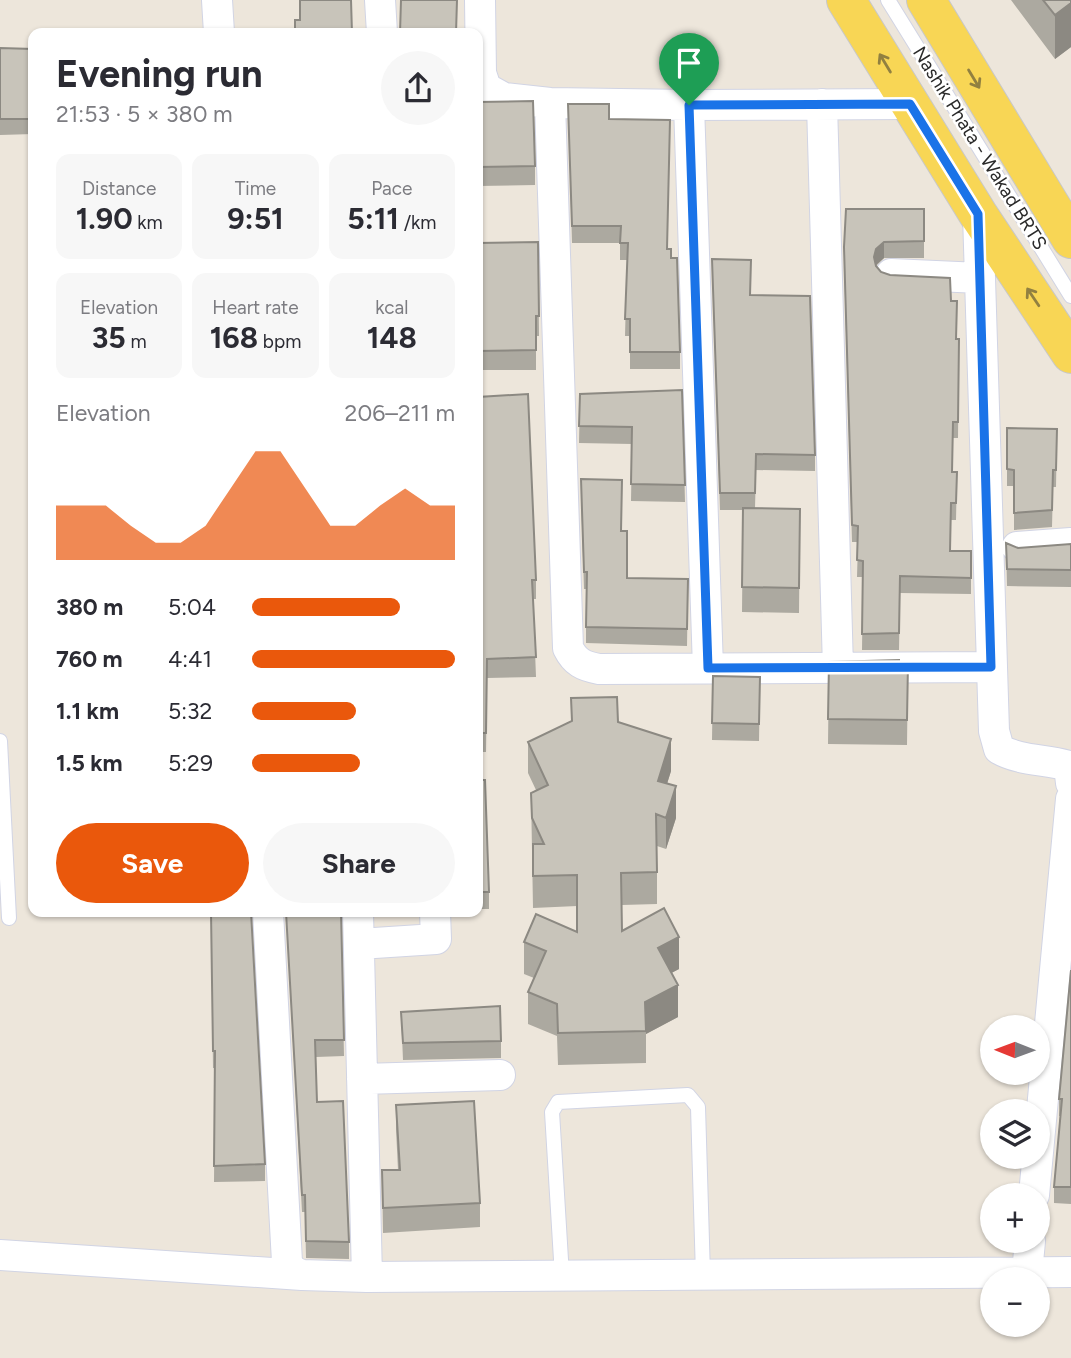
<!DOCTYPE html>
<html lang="en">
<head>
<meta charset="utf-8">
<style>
	body { margin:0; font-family:Figtree,sans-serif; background:#f7f7f7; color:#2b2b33; height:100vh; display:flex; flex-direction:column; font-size:26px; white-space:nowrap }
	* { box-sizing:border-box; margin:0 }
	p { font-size:23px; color:#7c7c81 }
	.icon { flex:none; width:38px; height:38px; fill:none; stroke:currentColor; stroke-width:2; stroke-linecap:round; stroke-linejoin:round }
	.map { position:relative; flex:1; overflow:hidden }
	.sheet { position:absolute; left:28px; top:28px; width:455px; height:889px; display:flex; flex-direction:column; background:#fff; border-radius:14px; box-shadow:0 2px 5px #0004 }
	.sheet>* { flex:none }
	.needle { width:46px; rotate:271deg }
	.controls { position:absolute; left:980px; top:1015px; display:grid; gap:14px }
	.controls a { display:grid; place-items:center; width:70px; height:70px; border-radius:50%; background:#fff; box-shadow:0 2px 5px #0004; font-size:35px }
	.pin { position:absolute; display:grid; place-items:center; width:60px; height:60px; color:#fff; margin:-72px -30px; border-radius:50% 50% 50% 0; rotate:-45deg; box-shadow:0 0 7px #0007 }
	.pin .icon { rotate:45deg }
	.round { display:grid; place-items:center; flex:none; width:74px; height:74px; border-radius:37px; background:#f7f7f7 }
	.headline { display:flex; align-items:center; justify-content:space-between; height:119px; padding:0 28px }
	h1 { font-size:38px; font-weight:700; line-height:52px }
	.metrics { display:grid; grid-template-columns:repeat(3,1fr); gap:10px; height:119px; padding:7px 28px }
	.metrics div { display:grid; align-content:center; border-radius:14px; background:#f7f7f7; text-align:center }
	.metrics b { font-size:30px; font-weight:700 }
	.metrics small { font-size:19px; font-weight:400 }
	.metrics p { font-size:19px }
	.chart { height:196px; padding:14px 28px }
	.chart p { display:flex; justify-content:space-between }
	.chart svg { width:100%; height:126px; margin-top:7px; fill:#ea580c; opacity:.7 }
	.button { display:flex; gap:14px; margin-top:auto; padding:14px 28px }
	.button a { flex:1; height:80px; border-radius:42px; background:#ea580c; color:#fff; font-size:28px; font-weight:700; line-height:80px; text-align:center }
	.button a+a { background:#f7f7f7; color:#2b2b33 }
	ul { padding:0 28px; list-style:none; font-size:23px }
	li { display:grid; grid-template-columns:112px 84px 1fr; align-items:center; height:52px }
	li i { height:18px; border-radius:9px; background:#ea580c }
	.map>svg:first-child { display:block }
</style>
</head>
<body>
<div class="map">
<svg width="1071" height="1358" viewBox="0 0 1071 1358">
	<rect width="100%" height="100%" fill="#ede6db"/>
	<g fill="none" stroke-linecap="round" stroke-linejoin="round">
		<defs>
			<path id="service" d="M 888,0 L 1071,296
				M 0,741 L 9,918
				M 562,1276 L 552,1112 L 558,1102 L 688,1095 L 698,1107 L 703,1275"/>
			<path id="minor" d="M 217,0 L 219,33
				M 380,0 L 382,33
				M 480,0 L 481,73 L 486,88 L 504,98 L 550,103 L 689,105 L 910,104
				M 550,103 L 568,648 C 575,662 583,666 599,669 L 991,667
				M 822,104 L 838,668
				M 689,105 L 708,668
				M 978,214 L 994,731 L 999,749 C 1020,761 1045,759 1069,766 L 1071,783
				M 891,274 L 980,278
				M 1017,547 L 1071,543
				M 268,912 L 287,1262 L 292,1271 L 302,1275
				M 358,912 L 367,1277
				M 359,944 L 436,939 L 435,912
				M 362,1079 L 500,1075
				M 1034,1195 L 1071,799
				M 0,1255 L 302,1275 L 367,1277 L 1071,1272
				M 1027,1273 L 1030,1241"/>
			<path id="primary" d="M 846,0 L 978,214 L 1071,354
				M 926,0 L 1071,239"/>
		</defs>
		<use href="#service" stroke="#d1d4e4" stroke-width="16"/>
		<use href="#minor" stroke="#d1d4e4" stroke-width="32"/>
		<use href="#primary" stroke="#c8c8c8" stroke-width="40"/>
		<use href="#service" stroke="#fff" stroke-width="14"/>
		<use href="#minor" stroke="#fff" stroke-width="30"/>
		<use href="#primary" stroke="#f8d655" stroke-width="38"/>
	</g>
	<path fill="#aca9a0" d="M 1011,0 L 1071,0 L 1071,47 L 1055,59 Z
		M 0,48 L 33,49 L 33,134 L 0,135 Z
		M 478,102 L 535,166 L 535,185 L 478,186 Z
		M 568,104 L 609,119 L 671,258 L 680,352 L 680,369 L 630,369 L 630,336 L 625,336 L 627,260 L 620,260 L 620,243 L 572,243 Z
		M 924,209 L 924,258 L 884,258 L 876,266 L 881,272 L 951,301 L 956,339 L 959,339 L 958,438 L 953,438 L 953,472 L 957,472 L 956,520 L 951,520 L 950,551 L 971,551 L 971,594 L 900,593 L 899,650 L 862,650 L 863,577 L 857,577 L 858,542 L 852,542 L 844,264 Z
		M 538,242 L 539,336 L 536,336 L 536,370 L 478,370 L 478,243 Z
		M 712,259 L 750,295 L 815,455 L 815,471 L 756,470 L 755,508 L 800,509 L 799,613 L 742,612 L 743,510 L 720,510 Z
		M 682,390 L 685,502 L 631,501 L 632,444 L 579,443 L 580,394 Z
		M 478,397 L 536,580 L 536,599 L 533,599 L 536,677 L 487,678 L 486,752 L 478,752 Z
		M 1007,428 L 1057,429 L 1056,487 L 1053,487 L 1052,527 L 1014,530 L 1014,486 L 1007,486 Z
		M 581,496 L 621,531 L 627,578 L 688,579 L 687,646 L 586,643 L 586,589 L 584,589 Z
		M 1006,543 L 1018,548 L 1071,544 L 1071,587 L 1007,586 Z
		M 829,662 L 908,663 L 907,745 L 828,744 Z
		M 713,676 L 760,677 L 759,741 L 712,740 Z
		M 571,698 L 618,722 L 671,771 L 667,784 L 676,818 L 666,849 L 657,846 L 657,904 L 622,905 L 622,931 L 679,969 L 671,973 L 678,1017 L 646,1034 L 646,1063 L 558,1065 L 557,1036 L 528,1024 L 528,992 L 534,978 L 524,974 L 524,942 L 577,932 L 577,906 L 533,908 L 531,793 L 536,790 L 528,773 L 528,742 L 571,722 Z
		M 478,780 L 489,892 L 489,909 L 478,909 Z
		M 211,912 L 265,1164 L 265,1181 L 214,1182 L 215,1068 L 213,1068 Z
		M 286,912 L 341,912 L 344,1056 L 316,1057 L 317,1102 L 349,1242 L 349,1259 L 306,1258 L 305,1212 L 302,1212 Z
		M 1071,970 L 1071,1204 L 1054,1203 L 1054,1187 L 1060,1116 L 1059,1116 L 1059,1099 Z
		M 401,1012 L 501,1041 L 501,1058 L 403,1060 Z
		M 396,1105 L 480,1203 L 480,1227 L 383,1233 L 382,1170 L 398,1170 L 396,1129 Z"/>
	<path fill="#8c8982" d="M 1071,3 L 1071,47 L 1055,59 L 1055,15 Z
		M 884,242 L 884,258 L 876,265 L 874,257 L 876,249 Z
		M 671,739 L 671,771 L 658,812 L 658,781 Z
		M 676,786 L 676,818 L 666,849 L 666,818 Z
		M 679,937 L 679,969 L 658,980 L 658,948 Z
		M 678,985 L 678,1017 L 646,1034 L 645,1002 Z"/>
	<path fill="#c8c4ba" stroke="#8c8982" stroke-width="2" d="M 300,0 L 351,0 L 352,33 L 295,33 L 295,20 L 300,20 Z
		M 401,0 L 457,0 L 456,33 L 396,33 L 400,33 Z
		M 1043,0 L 1071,0 L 1071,3 L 1055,15 Z
		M 0,48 L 33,49 L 33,119 L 0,119 Z
		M 533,101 L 535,166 L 478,167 L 478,102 Z
		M 568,104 L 609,104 L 609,119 L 670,120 L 667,249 L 671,249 L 671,258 L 677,258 L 680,352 L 630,352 L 630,319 L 625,319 L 628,243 L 620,243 L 621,226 L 572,226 Z
		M 846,209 L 924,209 L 924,241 L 884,242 L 876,249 L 874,257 L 876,266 L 881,272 L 890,275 L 950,278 L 951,301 L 957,301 L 956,339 L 959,339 L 958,422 L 953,422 L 952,472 L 957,472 L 956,503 L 951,503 L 950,551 L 971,551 L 971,578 L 900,576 L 899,633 L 862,634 L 863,561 L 857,560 L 858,526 L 852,525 L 844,247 Z
		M 538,242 L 539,316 L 536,316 L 536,350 L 478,351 L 478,243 Z
		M 712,259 L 751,260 L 750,295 L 810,296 L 815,455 L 756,454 L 755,493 L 720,493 Z
		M 682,390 L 685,485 L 631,484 L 632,427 L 579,426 L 580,394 Z
		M 528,394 L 536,580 L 532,580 L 536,657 L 487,659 L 486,733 L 478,733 L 478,397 Z
		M 1007,428 L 1057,429 L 1056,470 L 1053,470 L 1052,510 L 1014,513 L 1014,470 L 1007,469 Z
		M 581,479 L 622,480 L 621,531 L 627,531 L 627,578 L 688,579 L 687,629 L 586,627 L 587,572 L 584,572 Z
		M 743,508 L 800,509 L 799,588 L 742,587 Z
		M 1006,543 L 1018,548 L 1071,544 L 1071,570 L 1007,569 Z
		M 899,660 L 899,663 L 908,663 L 907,720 L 828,719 L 829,662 Z
		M 713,676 L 760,677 L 759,724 L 712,723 Z
		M 617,697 L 618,722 L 671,739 L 658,781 L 676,786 L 666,818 L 656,814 L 657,872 L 621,873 L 622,931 L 664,908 L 679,937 L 658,948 L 678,985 L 645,1002 L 646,1031 L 558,1033 L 557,1004 L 528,992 L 546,951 L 524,942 L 536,914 L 577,932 L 577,875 L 533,876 L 533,844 L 544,844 L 532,818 L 531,793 L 548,785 L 528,742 L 572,721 L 571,698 Z
		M 478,780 L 485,780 L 489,892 L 478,892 Z
		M 211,912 L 251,912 L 265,1164 L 214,1166 L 215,1051 L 213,1051 Z
		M 286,912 L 341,912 L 344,1040 L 315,1040 L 317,1102 L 343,1101 L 349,1242 L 306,1241 L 305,1195 L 302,1195 Z
		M 1071,970 L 1071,1187 L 1054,1187 L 1062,1099 L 1059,1099 Z
		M 500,1006 L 501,1041 L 403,1043 L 401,1012 Z
		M 474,1101 L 480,1203 L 383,1208 L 382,1170 L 400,1170 L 396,1105 Z"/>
	<defs><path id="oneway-shaft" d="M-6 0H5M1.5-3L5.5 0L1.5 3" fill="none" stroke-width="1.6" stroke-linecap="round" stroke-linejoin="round" transform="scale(1.75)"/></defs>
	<g stroke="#918040">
		<use href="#oneway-shaft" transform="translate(885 63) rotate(-121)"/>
		<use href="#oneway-shaft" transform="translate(974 79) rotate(59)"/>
		<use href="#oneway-shaft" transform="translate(1033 297) rotate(-124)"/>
	</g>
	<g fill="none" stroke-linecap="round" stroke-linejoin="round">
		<defs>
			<path id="route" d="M 910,104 L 978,214 L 991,667 L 708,668 L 689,105 Z"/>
		</defs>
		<use href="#route" stroke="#fff" stroke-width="14"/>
		<use href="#route" stroke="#1a73e8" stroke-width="9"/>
	</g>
	<g text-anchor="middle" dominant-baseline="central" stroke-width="5" stroke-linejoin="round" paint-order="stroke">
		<g font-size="19" fill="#2a2a2a" stroke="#fff">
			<text transform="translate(980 148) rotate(58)">Nashik Phata - Wakad BRTS</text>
		</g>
	</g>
</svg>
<div class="controls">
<a><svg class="needle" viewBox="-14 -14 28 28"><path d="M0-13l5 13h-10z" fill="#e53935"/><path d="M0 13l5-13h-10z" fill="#7c7c81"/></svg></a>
<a><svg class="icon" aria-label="layers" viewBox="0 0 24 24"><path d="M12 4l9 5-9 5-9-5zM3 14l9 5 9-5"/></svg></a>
<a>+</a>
<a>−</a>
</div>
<div class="pin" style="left:689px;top:105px;background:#1e9e55"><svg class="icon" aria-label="arrive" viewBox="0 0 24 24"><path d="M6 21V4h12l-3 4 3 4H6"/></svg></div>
<section class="sheet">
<div class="headline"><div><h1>Evening run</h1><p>21:53 · 5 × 380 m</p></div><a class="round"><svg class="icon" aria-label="share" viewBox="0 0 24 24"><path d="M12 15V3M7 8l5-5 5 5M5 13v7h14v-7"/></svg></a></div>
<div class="metrics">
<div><p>Distance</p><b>1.90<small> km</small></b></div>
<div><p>Time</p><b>9:51</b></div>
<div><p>Pace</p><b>5:11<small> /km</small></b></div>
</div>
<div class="metrics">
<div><p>Elevation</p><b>35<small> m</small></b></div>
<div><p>Heart rate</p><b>168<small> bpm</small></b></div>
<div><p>kcal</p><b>148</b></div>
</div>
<div class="chart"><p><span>Elevation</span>206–211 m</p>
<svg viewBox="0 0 160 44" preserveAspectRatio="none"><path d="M0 44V25L10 25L20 25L30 32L40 38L50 38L60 32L70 19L80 6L90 6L100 19L110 32L120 32L130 25L140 19L150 25L160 25V44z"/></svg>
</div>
<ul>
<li><b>380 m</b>5:04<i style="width:73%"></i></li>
<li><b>760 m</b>4:41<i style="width:100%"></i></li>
<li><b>1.1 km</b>5:32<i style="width:51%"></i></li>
<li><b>1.5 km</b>5:29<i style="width:53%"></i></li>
</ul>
<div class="button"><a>Save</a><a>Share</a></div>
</section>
</div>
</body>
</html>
